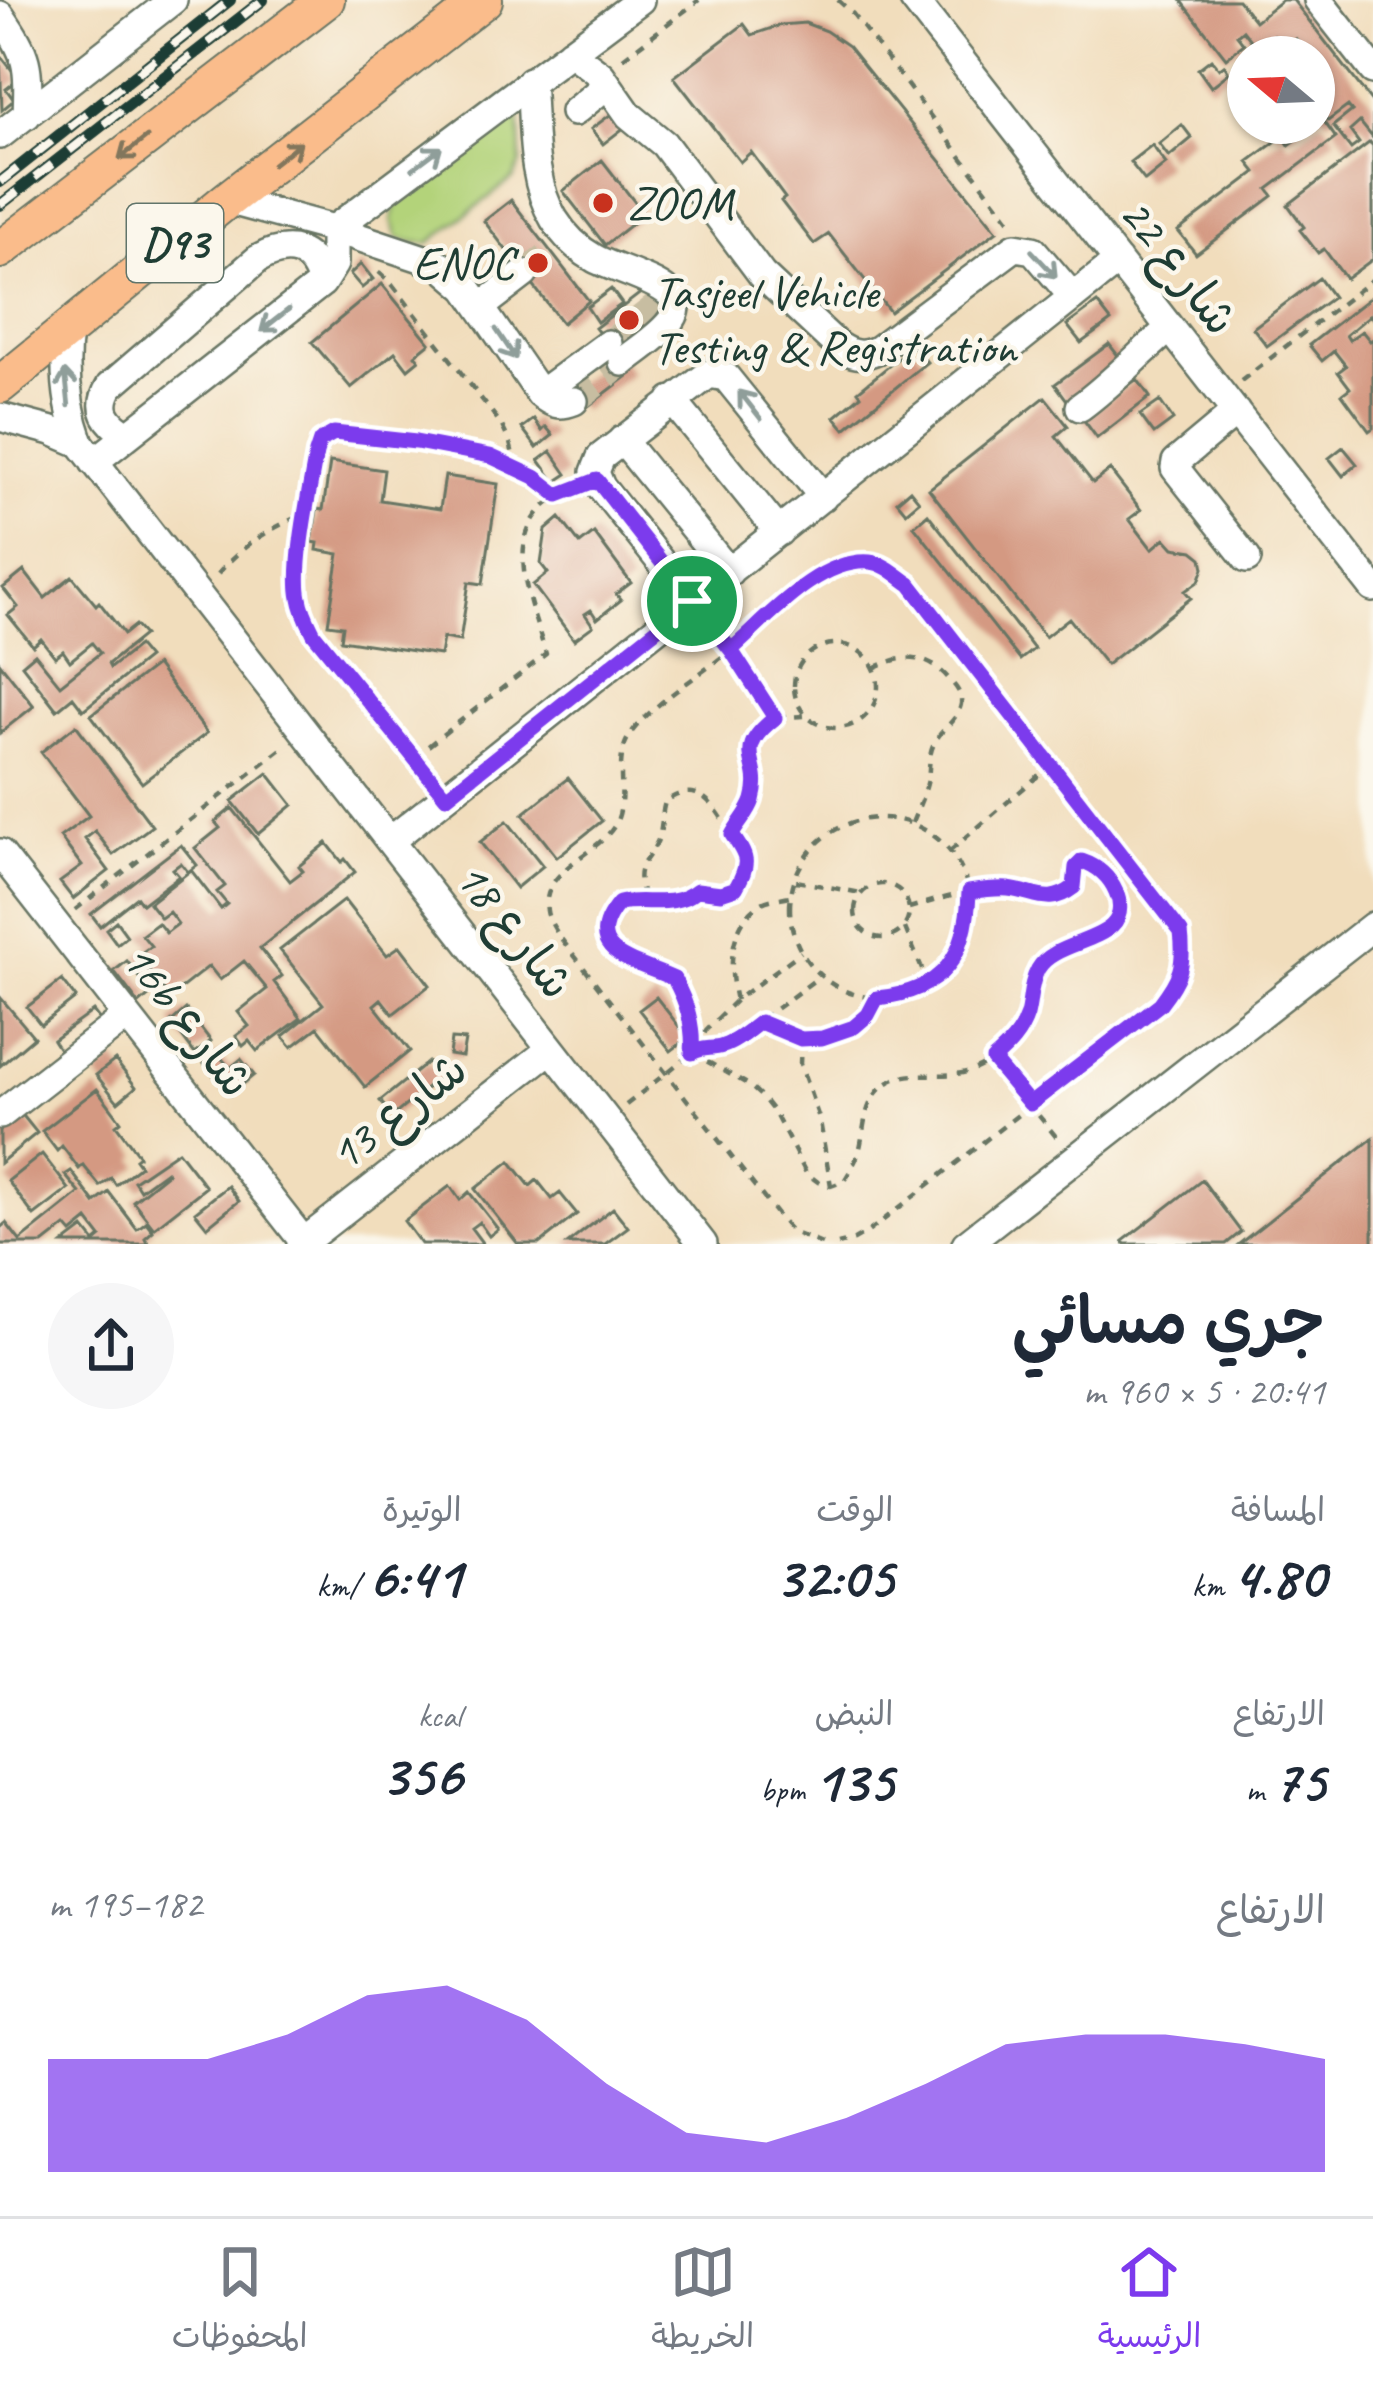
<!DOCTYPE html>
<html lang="ar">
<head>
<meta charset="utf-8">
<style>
	body { margin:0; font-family:Caveat,"Playpen Sans Arabic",sans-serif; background:#f6f6f7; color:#1f2937; direction:rtl; height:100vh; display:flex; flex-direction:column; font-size:45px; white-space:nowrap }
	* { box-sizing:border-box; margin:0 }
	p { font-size:39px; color:#747a83 }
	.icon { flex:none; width:66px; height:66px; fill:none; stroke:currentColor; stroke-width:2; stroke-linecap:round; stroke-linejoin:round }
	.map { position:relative; height:1244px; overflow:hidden; direction:ltr }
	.panel { display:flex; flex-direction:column; background:#fff; flex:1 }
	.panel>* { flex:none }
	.needle { width:78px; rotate:289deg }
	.fabs { position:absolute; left:1227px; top:36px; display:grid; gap:24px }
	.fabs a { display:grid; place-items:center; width:108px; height:108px; border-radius:50%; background:#fff; box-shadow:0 3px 9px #0004; font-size:60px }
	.pin { position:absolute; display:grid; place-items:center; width:102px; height:102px; color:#fff; margin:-51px; border:6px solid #fff; border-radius:50%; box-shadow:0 3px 12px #0007 }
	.round { display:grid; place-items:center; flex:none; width:126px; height:126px; border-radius:63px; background:#f6f6f7 }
	.headline { display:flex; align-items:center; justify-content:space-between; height:204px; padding:0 48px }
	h1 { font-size:66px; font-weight:600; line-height:90px }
	.stats { display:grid; grid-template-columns:repeat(3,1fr); gap:18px; height:204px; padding:12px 48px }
	.stats div { display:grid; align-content:center }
	.stats b { font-size:60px; font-weight:600 }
	.stats small { font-size:33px; font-weight:400 }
	.stats p { font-size:33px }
	.chart { height:336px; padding:24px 48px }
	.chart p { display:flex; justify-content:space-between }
	.chart svg { width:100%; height:216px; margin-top:12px; fill:#7c3aed; opacity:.7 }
	.dock { display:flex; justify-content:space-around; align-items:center; height:168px; border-top:3px solid #e0e1e3; background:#fff; font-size:33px; color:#747a83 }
	.dock a { display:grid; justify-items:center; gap:6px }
	.dock .active { color:#7c3aed }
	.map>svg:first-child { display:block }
</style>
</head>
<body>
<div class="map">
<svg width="1373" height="1244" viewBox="0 0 1373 1244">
	<rect width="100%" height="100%" fill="#fbf7ec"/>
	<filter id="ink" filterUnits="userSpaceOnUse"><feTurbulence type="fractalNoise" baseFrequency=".00833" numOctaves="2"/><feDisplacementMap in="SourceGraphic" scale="24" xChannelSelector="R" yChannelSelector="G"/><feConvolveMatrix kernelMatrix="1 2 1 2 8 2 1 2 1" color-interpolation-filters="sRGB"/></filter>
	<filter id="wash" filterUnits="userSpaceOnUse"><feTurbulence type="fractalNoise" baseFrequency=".004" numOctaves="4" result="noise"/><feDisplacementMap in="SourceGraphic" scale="48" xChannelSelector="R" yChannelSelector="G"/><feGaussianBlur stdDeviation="2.7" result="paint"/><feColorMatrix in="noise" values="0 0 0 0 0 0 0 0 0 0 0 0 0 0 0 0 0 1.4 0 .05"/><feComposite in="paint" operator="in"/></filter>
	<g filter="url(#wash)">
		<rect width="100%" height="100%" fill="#f1ddbc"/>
		<path fill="#b3d37a" stroke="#698857" stroke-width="3" d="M 516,107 L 519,108 L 521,163 L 514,178 L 429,243 L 413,242 L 398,238 L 392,220 L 398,198 Z"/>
		<g id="blocks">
			<path fill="#d49982" d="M 1181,0 L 1238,0 L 1255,21 L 1282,0 L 1293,0 L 1373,103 L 1373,138 L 1360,122 L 1350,131 L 1359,143 L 1351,149 L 1333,126 L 1352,111 L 1348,106 L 1328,121 L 1321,112 L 1314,118 L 1314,57 L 1304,57 L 1308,55 L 1296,39 L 1285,48 L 1274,35 L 1257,48 L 1243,30 L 1237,35 L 1244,44 L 1226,58 Z
				M 805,23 L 826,31 L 848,46 L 997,231 L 890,312 L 829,234 L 814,244 L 781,201 L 785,198 L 751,152 L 740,162 L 674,77 L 744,24 L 752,35 L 781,25 Z
				M 0,55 L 19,79 L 6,89 L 14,100 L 2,110 Z
				M 1211,59 L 1219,69 L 1224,65 L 1229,73 L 1211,87 L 1198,69 Z
				M 614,112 L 625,127 L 603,144 L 591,129 Z
				M 1323,120 L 1336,138 L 1268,189 L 1273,196 L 1196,254 L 1178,231 L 1256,172 L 1248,162 L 1283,136 L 1289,145 Z
				M 1270,123 L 1307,123 L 1290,137 L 1285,131 L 1279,135 Z
				M 1182,125 L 1192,138 L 1169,157 L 1159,144 Z
				M 1370,142 L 1373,146 L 1373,259 L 1346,279 L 1324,249 L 1318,253 L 1300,230 L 1304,227 L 1288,205 Z
				M 1152,145 L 1166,164 L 1145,181 L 1130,162 Z
				M 602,160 L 644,214 L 605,245 L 563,191 Z
				M 511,200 L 589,301 L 562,323 L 484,221 Z
				M 361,264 L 373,279 L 362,288 L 350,274 Z
				M 1319,278 L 1333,297 L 1267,346 L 1253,328 Z
				M 382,284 L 430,343 L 415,355 L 419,360 L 408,369 L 395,352 L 351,388 L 312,342 Z
				M 647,288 L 664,311 L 612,350 L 595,328 Z
				M 611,289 L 622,304 L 597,322 L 587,307 Z
				M 1373,295 L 1373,319 L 1370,315 L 1346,335 L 1349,340 L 1362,331 L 1370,341 L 1373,339 L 1373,428 L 1369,431 L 1342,394 L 1350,388 L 1338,372 L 1346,366 L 1334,351 L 1322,361 L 1309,345 Z
				M 1097,303 L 1111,321 L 1081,343 L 1067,325 Z
				M 1109,344 L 1123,362 L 1069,403 L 1055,384 Z
				M 913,346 L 927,362 L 845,429 L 835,417 L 861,395 L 858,391 Z
				M 617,353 L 632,373 L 582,411 L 567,391 Z
				M 1137,379 L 1150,397 L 1097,438 L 1083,419 Z
				M 1045,397 L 1068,426 L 1056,436 L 1093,483 L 1110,470 L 1141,510 L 1129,519 L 1152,549 L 1165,538 L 1174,548 L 1193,551 L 1202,558 L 1204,568 L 1199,581 L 1185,591 L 1191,598 L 1106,665 L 1069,618 L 1045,637 L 929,489 Z
				M 1160,401 L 1173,420 L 1154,434 L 1140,415 Z
				M 534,419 L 542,431 L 546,427 L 553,435 L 537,448 L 522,428 Z
				M 1343,447 L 1357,464 L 1343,476 L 1329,458 Z
				M 551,451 L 567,474 L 555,482 L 539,460 Z
				M 330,462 L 384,470 L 380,500 L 440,509 L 445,476 L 498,484 L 483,584 L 469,582 L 460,641 L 443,638 L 440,655 L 341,640 L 343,626 L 328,624 L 339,554 L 317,550 L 318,543 L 312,542 L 317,509 L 323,510 Z
				M 910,490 L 919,501 L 906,512 L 897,501 Z
				M 928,514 L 1034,649 L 1020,660 L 914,526 Z
				M 560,518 L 580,544 L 594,533 L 631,583 L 616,594 L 621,600 L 597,619 L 591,610 L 585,614 L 593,626 L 574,640 L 533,585 L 548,573 L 541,564 L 546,530 Z
				M 24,571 L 45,598 L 72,576 L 96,605 L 99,602 L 124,634 L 135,625 L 144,635 L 108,664 L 110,668 L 138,646 L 148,658 L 83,710 L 73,697 L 57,710 L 22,665 L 35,654 L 60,685 L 100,653 L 92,643 L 70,661 L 63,651 L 55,657 L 41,639 L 33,646 L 8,615 L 18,607 L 3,588 Z
				M 0,663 L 34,706 L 0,733 Z
				M 156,665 L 207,733 L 142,783 L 91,715 Z
				M 76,725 L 152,826 L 113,855 L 95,831 L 85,839 L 109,871 L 73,899 L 60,882 L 82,866 L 60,837 L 89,816 L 41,752 Z
				M 268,773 L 293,805 L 258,834 L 232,801 Z
				M 568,778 L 602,821 L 557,857 L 523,814 Z
				M 232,808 L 290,881 L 303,871 L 299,866 L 327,843 L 342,862 L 345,859 L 355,872 L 260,948 L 282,976 L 274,982 L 301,1018 L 257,1051 L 249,1041 L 243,1046 L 236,1036 L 249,1026 L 238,1012 L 267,989 L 244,961 L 220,980 L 209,966 L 170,997 L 137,956 L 151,946 L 142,935 L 158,923 L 166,933 L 178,924 L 169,912 L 161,918 L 149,903 L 191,870 L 221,909 L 227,904 L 217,892 L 225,886 L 195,848 L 220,828 L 215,822 Z
				M 507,821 L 543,866 L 516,888 L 480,842 Z
				M 181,845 L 197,865 L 188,872 L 181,863 L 173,869 L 179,876 L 142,904 L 137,897 L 100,926 L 91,914 Z
				M 344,900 L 387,955 L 400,946 L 430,985 L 393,1014 L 381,999 L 374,1005 L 410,1051 L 365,1087 L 318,1027 L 292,1047 L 283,1036 L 323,1004 L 280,950 Z
				M 116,921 L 127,936 L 117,944 L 106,929 Z
				M 127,961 L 151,994 L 139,1004 L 114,971 Z
				M 62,980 L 76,998 L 41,1025 L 27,1007 Z
				M 0,997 L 34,1037 L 0,1066 Z
				M 656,997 L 688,1038 L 671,1051 L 639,1010 Z
				M 186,1009 L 211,1041 L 195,1054 L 171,1022 Z
				M 93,1011 L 103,1024 L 62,1054 L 53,1040 Z
				M 451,1039 L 465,1040 L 462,1057 L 449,1055 Z
				M 217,1053 L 230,1068 L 241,1059 L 254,1075 L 230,1095 L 204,1064 Z
				M 115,1060 L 136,1087 L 118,1102 L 96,1075 Z
				M 428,1062 L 440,1077 L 393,1116 L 380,1101 Z
				M 97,1089 L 121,1121 L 116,1125 L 139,1156 L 135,1159 L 140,1166 L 116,1185 L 111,1178 L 100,1186 L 83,1165 L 79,1169 L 62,1146 L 57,1151 L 42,1131 Z
				M 20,1112 L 37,1133 L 0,1163 L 0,1128 Z
				M 1373,1138 L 1373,1244 L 1239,1244 Z
				M 178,1151 L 206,1187 L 154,1228 L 133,1201 L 168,1173 L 166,1171 L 140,1190 L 134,1181 Z
				M 42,1154 L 69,1189 L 34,1216 L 8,1181 Z
				M 510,1161 L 530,1186 L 537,1180 L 552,1199 L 560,1193 L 577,1214 L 539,1244 L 518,1244 L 475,1189 Z
				M 71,1171 L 95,1203 L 109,1192 L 137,1229 L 146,1222 L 153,1231 L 145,1238 L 149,1244 L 63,1244 L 84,1228 L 95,1242 L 101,1237 L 88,1220 L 72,1233 L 66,1226 L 43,1244 L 0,1244 L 0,1228 L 6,1223 L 20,1241 L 80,1193 L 65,1175 Z
				M 1202,1180 L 1241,1232 L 1226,1244 L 1125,1244 L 1123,1241 Z
				M 228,1186 L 239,1201 L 207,1227 L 195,1212 Z
				M 450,1186 L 460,1200 L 469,1192 L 498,1229 L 489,1236 L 479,1222 L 471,1228 L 483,1244 L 421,1244 L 404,1221 Z
				M 613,1208 L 628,1227 L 605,1244 L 567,1244 Z"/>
		</g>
	</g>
	<g filter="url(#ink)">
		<use href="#blocks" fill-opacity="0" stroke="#687564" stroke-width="3"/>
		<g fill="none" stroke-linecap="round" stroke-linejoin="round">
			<path stroke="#c7bda1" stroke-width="27" stroke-dasharray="27 14" stroke-linecap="butt" d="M 524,274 L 551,253
				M 608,344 L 659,304
				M 574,401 L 623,362"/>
			<defs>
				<path id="minor" d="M 914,0 L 1373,588
					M 1318,0 L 1373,70
					M 0,15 C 29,57 29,64 27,115
					M 570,52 L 601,75 L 629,115 L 664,144 L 762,275 L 838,346 C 852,355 861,357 877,350 L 1015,247 L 1033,250 L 1073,297
					M 530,81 C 534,125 530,180 554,219 C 564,235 578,249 594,258 C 612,269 669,282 675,302 C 683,323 638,349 623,362
					M 574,112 L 607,85
					M 0,135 L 173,0
					M 227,200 L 334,229 L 439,264 L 467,288 L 540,394 C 552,404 559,407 574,401
					M 481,307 L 524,274
					M 68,331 C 63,370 66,405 80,443 L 703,1244
					M 540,394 L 608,344
					M 672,400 L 779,532
					M 1080,407 C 1113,383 1139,354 1170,328
					M 1236,412 L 1176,462 L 1175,468 L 1247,559
					M 0,417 L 52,431 L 80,443
					M 128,435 C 107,423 96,409 110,386 L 258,259 C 289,242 312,248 322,283
					M 622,440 L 729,572
					M 94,462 L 322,283 L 334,264 L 334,229 L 640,0
					M 692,601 L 601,487 L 595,472 L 601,457 L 709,374 L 726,377 L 823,497
					M 390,841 L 1118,261
					M 0,853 L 304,1242
					M 0,1115 L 127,1016
					M 301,1244 L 551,1049
					M 966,1244 L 1373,926"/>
				<path id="major" d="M 0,250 L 326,0
					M 0,385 L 227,200 L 484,0"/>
			</defs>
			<use href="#minor" stroke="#687564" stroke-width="32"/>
			<use href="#major" stroke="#687564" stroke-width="40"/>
			<path stroke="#687564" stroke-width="4.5" stroke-dasharray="9 9" stroke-linecap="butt" d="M 838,0 L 853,14 L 1011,222
				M 623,58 L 699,0
				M 379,272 L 392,284 L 501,424 L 510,443 L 516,466
				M 1241,381 L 1373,279
				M 218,574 C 242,545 271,528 306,513
				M 706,619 L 731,650 L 775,718
				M794 686a42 42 0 1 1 84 0a42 42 0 1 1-84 0Z
				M 874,668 C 902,654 928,654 949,679 C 956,687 962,693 961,704 C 958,720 942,728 935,742 C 928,754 930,766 928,779 C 925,794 918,808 912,823
				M 804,716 L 775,718 L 758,732 L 750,744 L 755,783 L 753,800 L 732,835 C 748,858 750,862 736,888 L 721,893 L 697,890 C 689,896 682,901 671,902 C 648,905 614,889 606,924 C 598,962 649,966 674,979 C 687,1004 694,1024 692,1053 L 749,1085 L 763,1098 L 774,1112 L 806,1173 L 818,1182 L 831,1186 L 844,1181 C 850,1171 857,1160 860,1148 C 864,1131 864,1110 875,1095 C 899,1062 938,1082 970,1071 C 996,1062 1019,1042 1027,1014 C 1031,996 1030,977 1043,962 C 1071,927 1114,960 1118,896 L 1095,865 L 1082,861 L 1076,867 L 1074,887 C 1045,909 1025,887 993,889 C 964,891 937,900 909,908
				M 414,757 L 546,654 C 527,593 495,520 575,488
				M 431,778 L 314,634 C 308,622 302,611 299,598 C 293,565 310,489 316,453 L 320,441 L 334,433 L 415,442 L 491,456 L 535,477 L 558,495
				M790 908a90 90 0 1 1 180 0a90 90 0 1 1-180 0Z
				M 950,851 L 1051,765
				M 796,881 L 861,893
				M855 911a27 27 0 1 1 54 0a27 27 0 1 1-54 0Z
				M 644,897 C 632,864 646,866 657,842 C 663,830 661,814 665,802 C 700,777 715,807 732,835
				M 75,910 L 284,747
				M 905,928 L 928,984
				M 736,1000 C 728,969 729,922 762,903 C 769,899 782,898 790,896
				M 760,1022 L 801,1039 L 822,1038 L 854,1027 L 868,1015 L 877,998
				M 801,1039 L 800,1064 L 820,1121 L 831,1186
				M 699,1047 L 718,1048 L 729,1044 L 820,976
				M 993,1060 L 1058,1139
				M 626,1105 L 699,1047 L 706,1030 L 736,1000 L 801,952
				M 822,1244 L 792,1232 L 781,1220 L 559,936 C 555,929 548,919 547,911 C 541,870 594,856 613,828 C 631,801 612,766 628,738 C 647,706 703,674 733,648 C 759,627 782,601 810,581 C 818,575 832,567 843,564 C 870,556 889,569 910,584 L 1164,907 C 1169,915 1178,924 1181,932 C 1191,959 1175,983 1160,1004 L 868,1232 L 854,1240 L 838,1244"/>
			<use href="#minor" stroke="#fff" stroke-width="27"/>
			<use href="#major" stroke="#fabc8b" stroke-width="36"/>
			<defs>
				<path id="rail" d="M 0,182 L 230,0
					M 0,205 L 263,0"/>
			</defs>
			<use href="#rail" stroke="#1f3d34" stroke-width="12"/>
			<use href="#rail" stroke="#fbf7ec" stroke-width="8" stroke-dasharray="22" stroke-linecap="butt"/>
		</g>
		<defs><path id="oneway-shaft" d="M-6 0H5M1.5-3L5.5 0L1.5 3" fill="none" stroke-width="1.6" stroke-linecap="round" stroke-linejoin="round" transform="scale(3)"/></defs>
		<g stroke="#82765b">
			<use href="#oneway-shaft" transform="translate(133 148) rotate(142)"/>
			<use href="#oneway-shaft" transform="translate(287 153) rotate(-38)"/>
		</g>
		<g stroke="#8f9e9a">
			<use href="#oneway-shaft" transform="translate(427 158) rotate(-37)"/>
			<use href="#oneway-shaft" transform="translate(1044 264) rotate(47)"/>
			<use href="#oneway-shaft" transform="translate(275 320) rotate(142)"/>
			<use href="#oneway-shaft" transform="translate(506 344) rotate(56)"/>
			<use href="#oneway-shaft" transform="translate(67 388) rotate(-96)"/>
			<use href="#oneway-shaft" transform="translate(750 405) rotate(-128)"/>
		</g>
	</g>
	<g fill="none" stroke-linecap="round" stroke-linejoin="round" filter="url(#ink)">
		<defs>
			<path id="route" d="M 692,601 L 597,480 L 558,495 L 535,477 L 490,456 L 416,442 L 334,433 L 320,441 L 316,453 C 310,489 293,565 300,598 C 302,611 308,622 314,634 L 446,797 L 692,601 L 731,650 L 775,718 C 729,754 765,760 753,800 C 749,813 738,823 732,835 C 748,858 750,862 736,888 L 721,893 L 697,890 C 674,909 646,898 619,903 C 576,954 640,962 674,979 C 687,1003 694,1025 692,1053 C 703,1046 711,1050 723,1046 C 736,1042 748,1031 760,1022 L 801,1039 L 822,1038 L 854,1027 L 868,1015 L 877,998 C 944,991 967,956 969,892 C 982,890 995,888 1008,889 C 1036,892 1048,907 1074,887 L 1076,867 L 1082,861 C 1097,866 1109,876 1116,892 C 1138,944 1056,936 1038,969 C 1030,983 1031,999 1027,1015 C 1021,1034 1008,1047 993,1060 L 1030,1104 L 1160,1004 C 1180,978 1185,966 1181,932 L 910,584 C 898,576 885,563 870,562 C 818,558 767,619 731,650 L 692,601"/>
		</defs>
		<use href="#route" stroke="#fff" stroke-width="24"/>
		<use href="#route" stroke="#7c3aed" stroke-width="15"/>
	</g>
	<g fill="#c8321e" stroke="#fbf7ec" stroke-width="4.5">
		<circle cx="603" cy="203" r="12"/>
		<circle cx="538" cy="263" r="12"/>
		<circle cx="629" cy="320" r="12"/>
	</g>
	<g text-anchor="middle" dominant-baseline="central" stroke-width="9" stroke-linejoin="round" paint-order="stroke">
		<rect fill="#fbf7ec" stroke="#61756b" stroke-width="3" x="127" y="204" width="96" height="78" rx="9"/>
		<g font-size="45" font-weight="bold" fill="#1f3d34">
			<text x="175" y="243">D93</text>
		</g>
		<g font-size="48" fill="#1f3d34" stroke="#fbf7ec" text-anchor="start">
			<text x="627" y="203">ZOOM</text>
			<text x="514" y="263" text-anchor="end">ENOC</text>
			<text x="653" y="292">Tasjeel Vehicle<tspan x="653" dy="55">Testing &amp; Registration</tspan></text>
		</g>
		<g font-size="48" fill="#1f3d34" stroke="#fbf7ec">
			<text transform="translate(1179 266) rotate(52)">شارع 22</text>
			<text transform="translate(515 930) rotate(52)">شارع 18</text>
			<text transform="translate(188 1020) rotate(52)">16b شارع</text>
			<text transform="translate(398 1111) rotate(-38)">شارع 13</text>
		</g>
	</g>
</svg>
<div class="fabs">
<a><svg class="needle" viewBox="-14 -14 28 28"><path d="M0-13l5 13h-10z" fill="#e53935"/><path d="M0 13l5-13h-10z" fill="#747a83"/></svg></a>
</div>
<div class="pin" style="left:692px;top:601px;background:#1e9e55"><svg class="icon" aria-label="arrive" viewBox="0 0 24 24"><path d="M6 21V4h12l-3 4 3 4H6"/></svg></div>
</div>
<section class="panel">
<div class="headline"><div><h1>جري مسائي</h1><p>20:41 · 5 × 960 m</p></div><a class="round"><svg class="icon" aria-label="share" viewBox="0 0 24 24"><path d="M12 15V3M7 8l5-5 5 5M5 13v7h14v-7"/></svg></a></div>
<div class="stats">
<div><p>المسافة</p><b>4.80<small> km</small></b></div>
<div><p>الوقت</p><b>32:05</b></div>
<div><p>الوتيرة</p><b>6:41<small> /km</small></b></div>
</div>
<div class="stats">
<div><p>الارتفاع</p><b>75<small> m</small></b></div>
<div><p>النبض</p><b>135<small> bpm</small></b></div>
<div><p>kcal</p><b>356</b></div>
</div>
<div class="chart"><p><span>الارتفاع</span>182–195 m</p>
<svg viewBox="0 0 160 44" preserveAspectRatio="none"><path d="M0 44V21L10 21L20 21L30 16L40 8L50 6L60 13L70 26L80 36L90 38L100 33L110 26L120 18L130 16L140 16L150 18L160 21V44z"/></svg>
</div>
</section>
<nav class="dock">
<a class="active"><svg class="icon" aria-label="home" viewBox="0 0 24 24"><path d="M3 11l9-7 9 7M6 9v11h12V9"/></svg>الرئيسية</a>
<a><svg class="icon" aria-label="map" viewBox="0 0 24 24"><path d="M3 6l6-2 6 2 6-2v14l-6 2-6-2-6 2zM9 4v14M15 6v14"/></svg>الخريطة</a>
<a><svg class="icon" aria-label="saved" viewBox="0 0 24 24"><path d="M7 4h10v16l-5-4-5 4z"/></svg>المحفوظات</a>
</nav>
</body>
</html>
